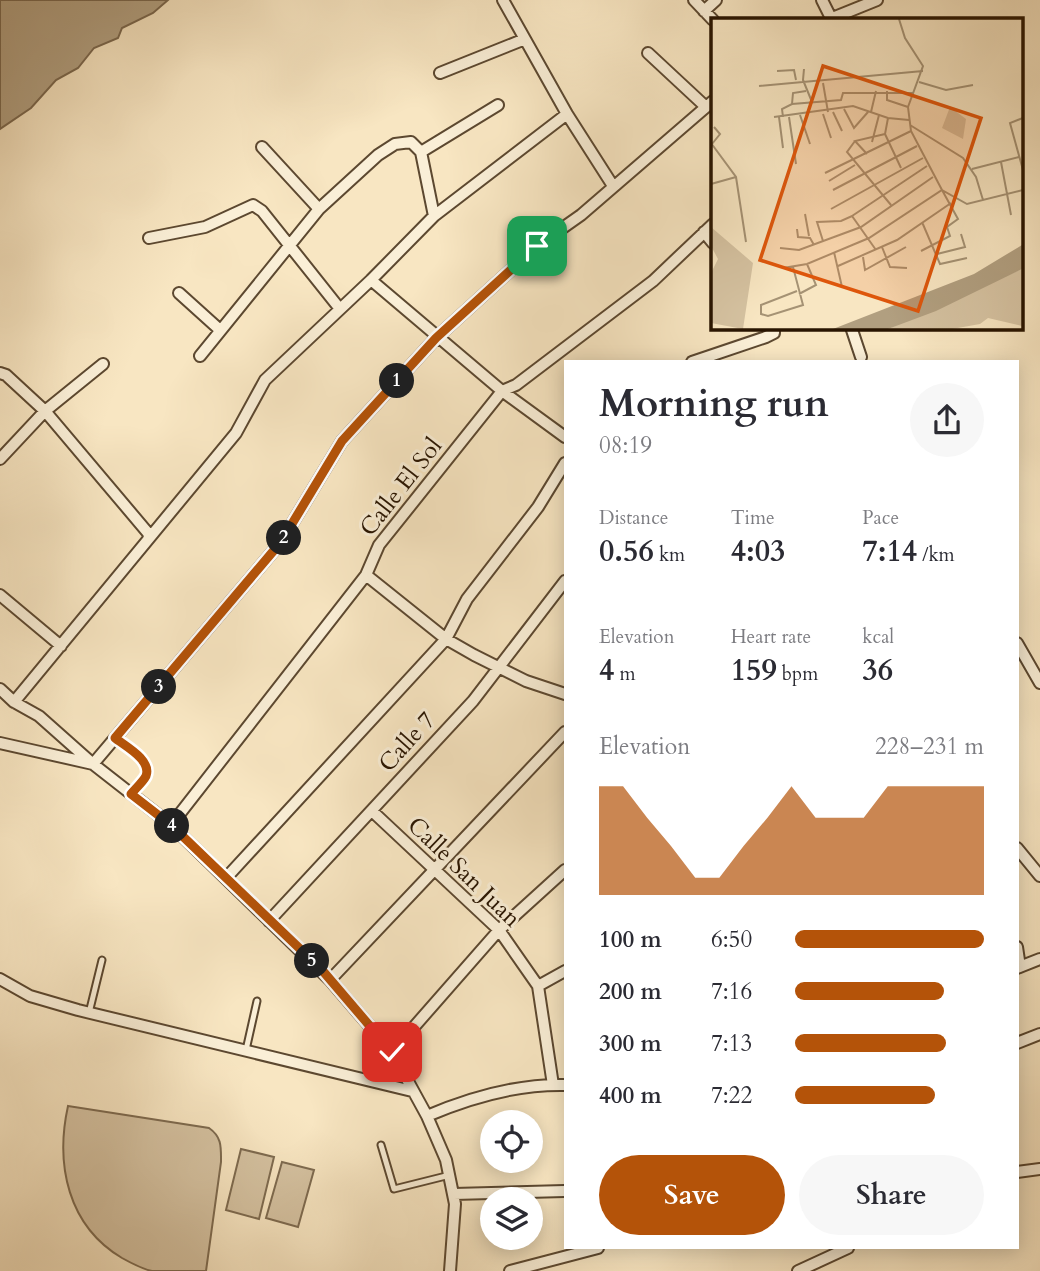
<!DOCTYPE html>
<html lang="en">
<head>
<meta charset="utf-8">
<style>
	body { margin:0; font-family:Cardo,serif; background:#f7f7f7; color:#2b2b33; height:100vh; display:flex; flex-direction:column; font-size:26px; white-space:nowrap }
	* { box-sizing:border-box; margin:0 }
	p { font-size:23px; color:#7c7c81 }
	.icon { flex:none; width:38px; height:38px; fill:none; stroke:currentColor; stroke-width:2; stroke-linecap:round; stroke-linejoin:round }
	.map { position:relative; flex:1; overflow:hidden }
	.details { position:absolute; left:564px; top:360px; width:455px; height:889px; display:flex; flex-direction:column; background:#fff; border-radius:0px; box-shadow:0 4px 18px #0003 }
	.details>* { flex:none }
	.tools { position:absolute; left:480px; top:1110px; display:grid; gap:14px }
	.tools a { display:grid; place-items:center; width:63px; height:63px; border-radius:50%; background:#fff; box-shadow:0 4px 18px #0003; font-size:35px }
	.pin { position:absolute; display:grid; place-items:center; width:60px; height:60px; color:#fff; margin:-30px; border-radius:14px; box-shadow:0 4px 10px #0006 }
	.km { position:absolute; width:35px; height:35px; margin:-18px; border-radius:50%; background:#222; color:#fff; font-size:19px; line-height:35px; text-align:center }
	.round { display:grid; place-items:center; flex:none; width:74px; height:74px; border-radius:37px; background:#f7f7f7 }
	.headline { display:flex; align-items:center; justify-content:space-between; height:119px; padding:0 35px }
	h1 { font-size:38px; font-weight:600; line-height:52px }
	.figures { display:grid; grid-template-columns:repeat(3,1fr); gap:10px; height:119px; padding:7px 35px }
	.figures div { display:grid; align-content:center }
	.figures b { font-size:30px; font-weight:600 }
	.figures small { font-size:19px; font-weight:400 }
	.figures p { font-size:19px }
	.chart { height:196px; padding:14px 35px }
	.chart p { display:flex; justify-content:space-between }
	.chart svg { width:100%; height:126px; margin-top:7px; fill:#b45309; opacity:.7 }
	.cta { display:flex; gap:14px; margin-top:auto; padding:14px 35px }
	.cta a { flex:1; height:80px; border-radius:42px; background:#b45309; color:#fff; font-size:28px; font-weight:600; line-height:80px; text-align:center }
	.cta a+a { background:#f7f7f7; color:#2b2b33 }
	ul { padding:0 35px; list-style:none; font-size:23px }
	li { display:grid; grid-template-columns:112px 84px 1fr; align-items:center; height:52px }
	li i { height:18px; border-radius:9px; background:#b45309 }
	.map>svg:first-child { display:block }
</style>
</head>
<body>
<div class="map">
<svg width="1040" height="1271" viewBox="0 0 1040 1271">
	<rect width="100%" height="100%" fill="#f8e6c2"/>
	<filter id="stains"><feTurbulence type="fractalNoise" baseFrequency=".00286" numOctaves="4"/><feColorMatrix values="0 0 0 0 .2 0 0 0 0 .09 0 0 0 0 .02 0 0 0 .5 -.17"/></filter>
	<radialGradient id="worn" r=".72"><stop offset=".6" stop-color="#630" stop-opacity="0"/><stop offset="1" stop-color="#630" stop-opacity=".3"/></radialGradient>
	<path fill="#d5c2a1" stroke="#7e6b50" stroke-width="2" d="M 68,1106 L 209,1128 C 222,1137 221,1147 221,1162 L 206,1271 C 189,1271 169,1271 152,1271 C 142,1269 131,1263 122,1258 C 68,1226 55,1165 68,1106 Z
		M 241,1149 L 274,1157 L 259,1219 L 226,1210 Z
		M 282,1162 L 314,1170 L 298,1227 L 266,1218 Z"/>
	<path fill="#b19f80" stroke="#7a674d" stroke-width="2" d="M 0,0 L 168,0 L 153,13 L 122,28 L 118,38 L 94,48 L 78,68 L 56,80 L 31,108 L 0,129 Z"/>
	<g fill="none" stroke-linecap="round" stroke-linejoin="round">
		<defs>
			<path id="service" d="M 115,738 C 125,746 151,760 146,776 C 143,782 136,788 131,793
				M 89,1013 L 102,960
				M 246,1050 L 257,1001
				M 381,1145 L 394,1189 L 450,1175"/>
			<path id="minor" d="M 503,0 L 567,114 L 613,186
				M 694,0 L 713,20
				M 822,0 L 831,18
				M 704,11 L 716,0
				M 830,19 L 877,0
				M 648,53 L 706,107
				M 440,73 L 525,39
				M 262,147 L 319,209
				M 421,152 L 498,105
				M 704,232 L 713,243
				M 149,238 L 205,227 L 253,205 L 262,211 L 340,309
				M 371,280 L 502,391 L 565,437
				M 179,293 L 220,330
				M 851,327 L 861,357
				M 200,356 L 319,209 L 378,155 L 395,144 L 411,142 L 421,152 L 434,216
				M 692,362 L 766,337 L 774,333 L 774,327
				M 0,373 L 6,375 L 45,411 L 148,533 L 149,537
				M 0,459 L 45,411 L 103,364
				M 366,575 L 446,639 L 474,655 L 526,681 L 565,694
				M 0,595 L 61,646
				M 1017,643 L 1040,683
				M 0,689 L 14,702 L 39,716 L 93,764 L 281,542 L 342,441 L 436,338 L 537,246 L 581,215 L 713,101
				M 14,702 L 236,433 L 265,380 L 371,280 L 434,216 L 567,114
				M 0,743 L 93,764 L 171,825 L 330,980 L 392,1052 L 427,1116 L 446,1160 L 455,1204 L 450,1271
				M 372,811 L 499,930 L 538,986 L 553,1085
				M 171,825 L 366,575 L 379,545 L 502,391 L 516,385 L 653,281 L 713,224
				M 1017,848 L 1040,876
				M 226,878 L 446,639 L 467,599 L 538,507 L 565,463
				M 269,921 L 473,701 L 565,581
				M 1017,947 L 1020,967
				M 1017,968 L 1040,959
				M 0,979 L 30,996 L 78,1010 L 412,1091
				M 330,980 L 565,732
				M 538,986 L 565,971
				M 1017,1043 L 1040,1034
				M 392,1052 L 499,930 L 565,870
				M 427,1116 C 469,1098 519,1084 565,1085
				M 1017,1172 L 1040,1169
				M 454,1194 L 565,1191
				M 510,1271 L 598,1248
				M 798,1271 L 848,1248"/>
		</defs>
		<use href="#service" stroke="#5c4830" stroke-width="9"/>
		<use href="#minor" stroke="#5c4830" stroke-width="14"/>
		<use href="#service" stroke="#faefd7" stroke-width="5"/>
		<use href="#minor" stroke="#faefd7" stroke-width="10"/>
	</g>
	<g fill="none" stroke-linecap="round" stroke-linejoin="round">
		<defs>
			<path id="route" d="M 392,1052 L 322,970 L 171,825 L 131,794 C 135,789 143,782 146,776 C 152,760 125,746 115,738 L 281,542 L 342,441 L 436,338 L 537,246"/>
		</defs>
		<use href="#route" stroke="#fff" stroke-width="14"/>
		<use href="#route" stroke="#b45309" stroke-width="9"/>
	</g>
	<g text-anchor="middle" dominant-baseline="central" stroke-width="6" stroke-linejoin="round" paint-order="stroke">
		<g font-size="24" fill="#281400" stroke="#faefd7">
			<text transform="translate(401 487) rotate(-52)">Calle El Sol</text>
			<text transform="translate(407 742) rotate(-48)">Calle 7</text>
			<text transform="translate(464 872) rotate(44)">Calle San Juan</text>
		</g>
	</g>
	<g transform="translate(711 18)">
		<rect width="312" height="312" fill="#f8e6c2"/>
		<path d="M 239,89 L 255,101 L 252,121 L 231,110 ZM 0,209 L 42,245 L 32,311 L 0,305 L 0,255 L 7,241 L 0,228 ZM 311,251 L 311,308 L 277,300 L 269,306 L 241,311 L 177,311 Z" fill="#d5c2a1"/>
		<path d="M 311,227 L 311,251 L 225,293 L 177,311 L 122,311 L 263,256 Z" fill="#b19f80"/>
		<path fill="none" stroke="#a59274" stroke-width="2" d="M 188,1 L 194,20 L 212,48 L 197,89 L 200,113 L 231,172 L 256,186 L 312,172M 93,51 L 92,62 L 101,84M 66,53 L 83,52 L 85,62M 208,64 L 235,72 L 262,67M 112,65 L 117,94M 48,68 L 212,53M 176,73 L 176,82 L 197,89M 81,86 L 82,75 L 95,73M 133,91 L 143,110 L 157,94M 122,94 L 131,113M 160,94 L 165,73M 112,96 L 120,120M 89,97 L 99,126M 63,99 L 142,88 L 177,100 L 198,102M 68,99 L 72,130M 72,99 L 71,91 L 81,86 L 130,82 L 132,75 L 203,75M 78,99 L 85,146M 177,100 L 174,116 L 190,150M 312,100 L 299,105 L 312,152M 199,107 L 252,140 L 265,159 L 272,182M 144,123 L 136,134 L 180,187M 161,124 L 168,97M 0,125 L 25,159 L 35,224M 1,126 L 9,116 L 3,109M 156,136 L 144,123 L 174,116M 290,144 L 300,197M 261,151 L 308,139M 114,155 L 200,113M 118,163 L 144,147M 0,166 L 25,159M 122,172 L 206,128M 120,191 L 212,140M 94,196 L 98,218M 141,198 L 216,148M 211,204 L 229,246 L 256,240M 86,211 L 87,219 L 99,220 L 103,227M 112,223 L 106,204 L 130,203 L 141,198 L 165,232M 171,229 L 179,249 L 196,250M 69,230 L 88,232 L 150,209 L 222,159M 123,234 L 131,269M 226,236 L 254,229 L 250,216M 152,239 L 154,252 L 195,229M 127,248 L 186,222 L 240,185M 82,249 L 92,287 L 57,298 L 50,296 L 50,287 L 86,273M 72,250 L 96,246 L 158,220 L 231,172 L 247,201 L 236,209 L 239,218 L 210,233M 88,276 L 105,267 L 96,246"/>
		<path fill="#de560b" fill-opacity="0.15" stroke="#de560b" stroke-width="3.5" d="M 112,48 L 270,100 L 207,293 L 49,242 Z"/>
		<rect width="312" height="312" fill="none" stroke="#281400" stroke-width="3.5"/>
	</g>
	<rect width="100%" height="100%" filter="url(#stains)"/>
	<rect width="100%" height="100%" fill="url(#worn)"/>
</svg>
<div class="tools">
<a><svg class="icon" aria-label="locate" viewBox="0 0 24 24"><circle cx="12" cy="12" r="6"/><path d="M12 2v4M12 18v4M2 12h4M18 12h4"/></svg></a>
<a><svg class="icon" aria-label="layers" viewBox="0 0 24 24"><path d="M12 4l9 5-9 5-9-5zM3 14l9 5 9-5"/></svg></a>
</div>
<div class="pin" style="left:537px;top:246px;background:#1e9e55"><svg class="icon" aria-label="arrive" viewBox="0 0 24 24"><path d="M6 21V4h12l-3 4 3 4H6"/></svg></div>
<div class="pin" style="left:392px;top:1052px;background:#d93025"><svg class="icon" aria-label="check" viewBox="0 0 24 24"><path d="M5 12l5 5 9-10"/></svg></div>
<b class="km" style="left:397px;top:381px">1</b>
<b class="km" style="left:284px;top:538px">2</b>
<b class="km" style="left:159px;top:687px">3</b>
<b class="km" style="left:172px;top:826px">4</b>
<b class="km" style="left:312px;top:961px">5</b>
<section class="details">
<div class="headline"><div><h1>Morning run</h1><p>08:19</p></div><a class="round"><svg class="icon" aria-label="share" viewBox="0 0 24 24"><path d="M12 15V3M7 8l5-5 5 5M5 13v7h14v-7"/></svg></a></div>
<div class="figures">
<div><p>Distance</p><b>0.56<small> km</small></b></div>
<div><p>Time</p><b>4:03</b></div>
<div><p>Pace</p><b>7:14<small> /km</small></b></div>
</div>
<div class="figures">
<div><p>Elevation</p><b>4<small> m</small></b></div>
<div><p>Heart rate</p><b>159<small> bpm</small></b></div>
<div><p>kcal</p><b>36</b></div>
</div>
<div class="chart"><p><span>Elevation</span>228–231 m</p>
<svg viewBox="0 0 160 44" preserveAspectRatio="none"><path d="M0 44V6L10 6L20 17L30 27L40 38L50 38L60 27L70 17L80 6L90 17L100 17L110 17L120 6L130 6L140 6L150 6L160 6V44z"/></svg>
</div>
<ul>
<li><b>100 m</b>6:50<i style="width:100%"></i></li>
<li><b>200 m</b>7:16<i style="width:79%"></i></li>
<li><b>300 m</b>7:13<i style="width:80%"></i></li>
<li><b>400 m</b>7:22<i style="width:74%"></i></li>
</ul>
<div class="cta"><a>Save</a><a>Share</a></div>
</section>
</div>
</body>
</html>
